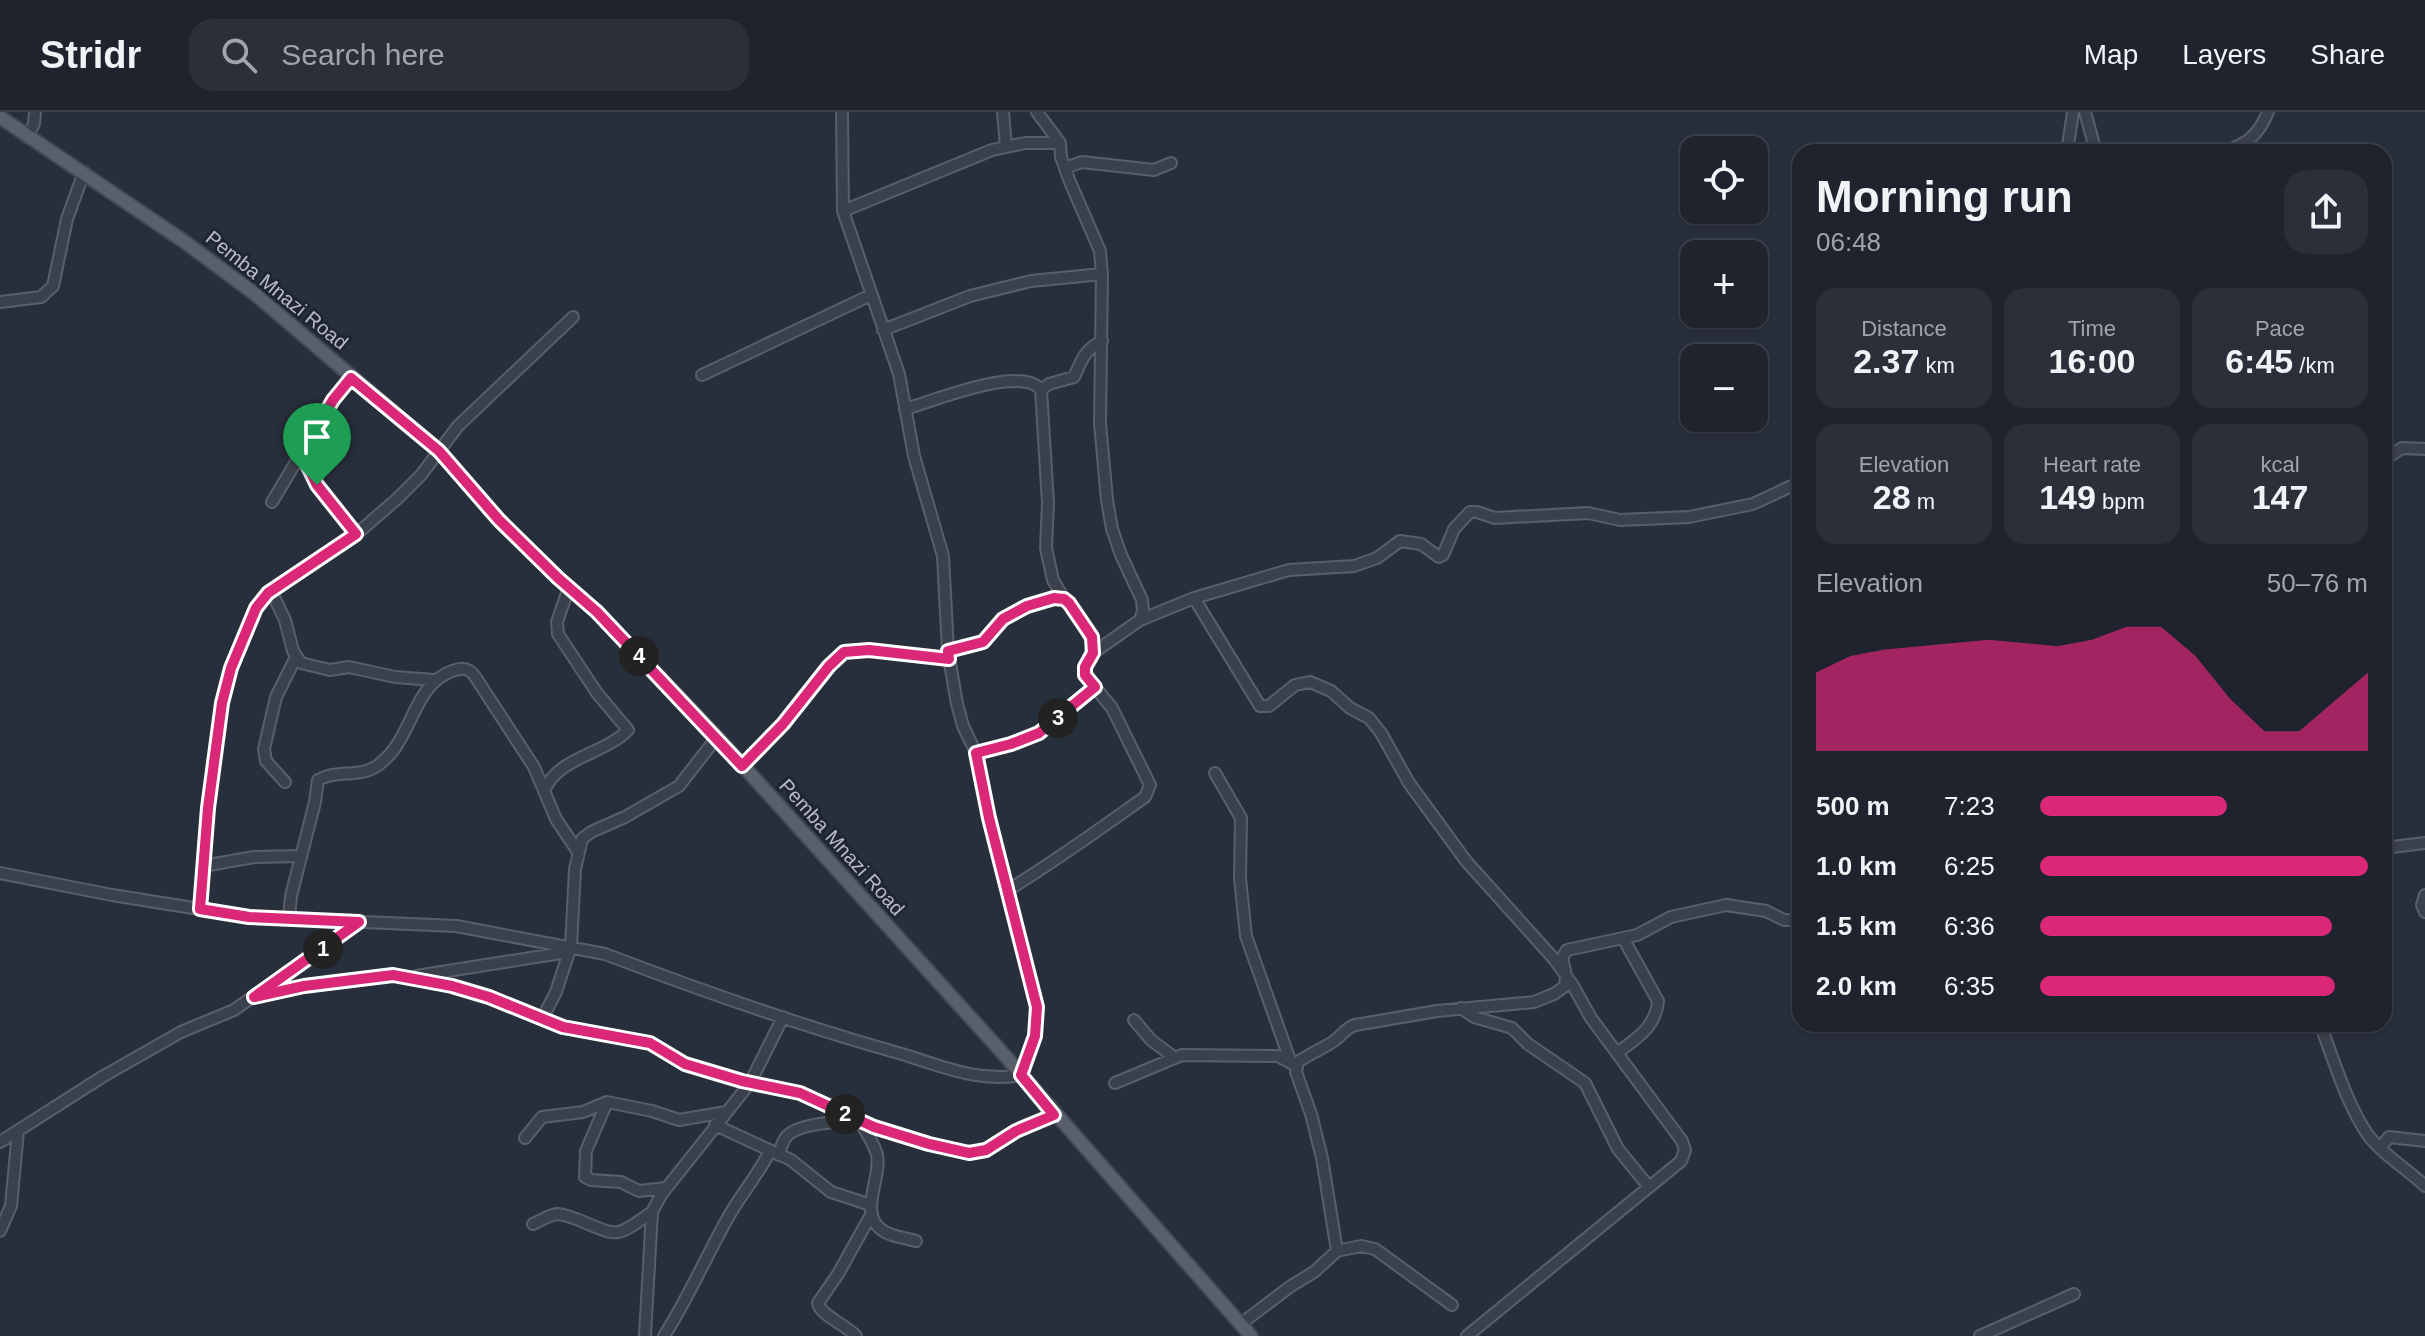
<!DOCTYPE html>
<html lang="en">
<head>
<meta charset="utf-8">
<style>
	body { margin:0; font-family:Arial,sans-serif; background:#2b2f39; color:#f1f3f6; height:100vh; display:flex; flex-direction:column; font-size:30px; white-space:nowrap }
	* { box-sizing:border-box; margin:0 }
	p { font-size:26px; color:#a1a4aa }
	.icon { flex:none; width:44px; height:44px; fill:none; stroke:currentColor; stroke-width:2; stroke-linecap:round; stroke-linejoin:round }
	.map { position:relative; flex:1; overflow:hidden }
	.drawer { position:absolute; left:1792px; top:32px; width:600px; height:888px; display:flex; flex-direction:column; background:#1e232d; border-radius:24px; box-shadow:0 2px 6px #0004,0 0 0 2px #3c4049 }
	.drawer>* { flex:none }
	.controls { position:absolute; left:1680px; top:24px; display:grid; gap:16px }
	.controls a { display:grid; place-items:center; width:88px; height:88px; border-radius:16px; background:#1e232d; box-shadow:0 2px 6px #0004,0 0 0 2px #3c4049; font-size:40px }
	.pin { position:absolute; display:grid; place-items:center; width:68px; height:68px; color:#fff; margin:-82px -34px; border-radius:50% 50% 50% 0; rotate:-45deg; box-shadow:0 0 8px #0007 }
	.pin .icon { rotate:45deg }
	.km { position:absolute; width:40px; height:40px; margin:-20px; border-radius:50%; background:#222; color:#fff; font-size:22px; line-height:40px; text-align:center }
	.round { display:grid; place-items:center; flex:none; width:84px; height:84px; border-radius:24px; background:#2b2f39 }
	.summary { display:flex; align-items:center; justify-content:space-between; height:136px; padding:0 24px }
	h1 { font-size:44px; font-weight:700; line-height:60px }
	.figures { display:grid; grid-template-columns:repeat(3,1fr); gap:12px; height:136px; padding:8px 24px }
	.figures div { display:grid; align-content:center; border-radius:20px; background:#2b2f39; text-align:center }
	.figures b { font-size:34px; font-weight:700 }
	.figures small { font-size:22px; font-weight:400 }
	.figures p { font-size:22px }
	.chart { height:224px; padding:16px 24px }
	.chart p { display:flex; justify-content:space-between }
	.chart svg { width:100%; height:144px; margin-top:8px; fill:#db2777; opacity:.7 }
	ul { padding:0 24px; list-style:none; font-size:26px }
	li { display:grid; grid-template-columns:128px 96px 1fr; align-items:center; height:60px }
	li i { height:20px; border-radius:10px; background:#db2777 }
	header { display:flex; align-items:center; gap:48px; box-sizing:border-box; height:112px; padding:0 40px; background:#1e232d; border-bottom:2px solid #3c4049 }
	header strong { font-size:38px }
	nav { display:flex; gap:44px; margin-inline-start:auto; font-size:28px }
	.search { width:560px; height:72px; background:#2b2f39; display:flex; align-items:center; gap:20px; box-sizing:border-box; padding:0 28px; border-radius:24px; color:#a1a4aa; font-size:30px }
	.map>svg:first-child { display:block }
</style>
</head>
<body>
<header>
<strong>Stridr</strong>
<div class="search"><svg class="icon" aria-label="search" viewBox="0 0 24 24"><circle cx="10" cy="10" r="6"/><path d="M15 15l6 6"/></svg>Search here</div>
<nav><a>Map</a><a>Layers</a><a>Share</a></nav>
</header>
<div class="map">
<svg width="2425" height="1224" viewBox="0 0 2425 1224">
	<rect width="100%" height="100%" fill="#282f3c"/>
	<g fill="none" stroke-linecap="round" stroke-linejoin="round">
		<defs>
			<path id="minor" d="M 1003,0 L 1006,35
				M 1037,0 L 1060,31 L 1061,45 L 1070,70 L 1100,139 L 1102,162 L 1100,311 L 1107,388 L 1112,417 L 1121,443 L 1142,488 L 1143,499 L 1140,508 L 1093,541
				M 2085,0 L 2096,40
				M 27,25 L 34,12 L 35,0
				M 2067,40 L 2073,0
				M 2223,40 C 2247,32 2258,24 2268,0
				M 1065,56 L 1082,50 L 1154,58 L 1171,51
				M 843,99 L 992,38 L 1025,31 L 1060,31
				M 0,190 L 41,185 L 53,174 L 67,107 L 84,60
				M 883,218 L 970,184 L 1031,169 L 1102,162
				M 702,263 L 871,183
				M 905,297 C 932,290 1021,252 1041,278
				M 302,342 L 317,373 L 356,422
				M 2384,348 L 2402,336 L 2425,337
				M 272,390 L 333,288 L 351,266
				M 271,479 L 285,508 L 293,539 L 301,551 L 330,558 L 349,555 L 395,565 L 434,568
				M 1194,486 L 1289,458 L 1354,454 L 1377,446 L 1400,429 L 1421,432 L 1439,445 L 1443,443 L 1454,417 L 1470,400 L 1477,400 L 1495,406 L 1588,401 L 1620,408 L 1689,405 L 1753,392 L 1800,370
				M 1064,487 L 1053,468 L 1046,436 L 1048,391 L 1041,278 L 1049,272 L 1074,265 C 1082,248 1084,238 1102,229
				M 1140,508 L 1194,486 L 1260,594 L 1269,594 L 1295,573 L 1310,570 L 1331,579 L 1350,596 L 1369,606 L 1381,621 L 1409,671 L 1466,749 L 1554,847 L 1572,872 L 1591,906 L 1682,1029 L 1685,1038 L 1681,1049 L 1467,1224
				M 948,539 L 983,530 L 1003,507 L 1027,494 L 1054,486 L 1064,487 L 1078,503 L 1094,533 L 1085,555 L 1085,563 L 1112,596 L 1150,673 L 1145,685 C 1101,716 1053,751 1008,778
				M 976,641 L 1011,632 L 1039,621 L 1095,575
				M 742,654 L 783,612 L 829,554 L 844,540 L 869,538 L 949,547
				M 1215,661 L 1241,706 L 1240,766 L 1246,824 L 1290,948
				M 285,670 L 266,649 L 264,637 L 276,585 L 296,545
				M 545,677 C 559,645 605,642 628,618 L 597,581 L 558,522 L 557,510 L 569,475
				M 2384,736 L 2425,731
				M 203,754 L 254,745 L 301,744
				M 0,761 L 112,783 L 249,805 L 456,814 L 605,842 C 702,879 801,914 902,942 C 941,954 980,971 1021,963 L 1035,924 L 1037,895 L 989,706 L 976,641 L 963,614 L 957,592 L 948,539 L 943,444 L 914,344 L 899,262 L 843,99 L 842,0
				M 2425,783 L 2422,793 L 2425,800
				M 200,797 L 205,725 L 222,591 L 231,556 L 256,496 L 268,481 L 360,419 L 398,386 L 421,363 L 458,314 L 573,205
				M 289,807 L 291,784 L 315,690 L 318,668 C 337,657 359,666 377,654 C 385,648 393,640 398,631 C 415,605 420,571 452,559 C 462,556 467,555 474,563 L 534,655 L 556,707 L 578,740
				M 416,864 L 568,840
				M 254,885 L 304,874 L 393,863 L 452,874 L 489,885 L 563,915 L 650,931 L 685,952 L 742,969 L 800,981 L 874,1015 L 918,1029 L 969,1041 L 986,1038 L 1016,1019 L 1054,1003
				M 1461,896 L 1474,905 L 1512,916 L 1528,932 L 1585,971 L 1618,1037 L 1649,1075
				M 542,907 L 556,880 L 571,834 L 575,757 L 582,727 L 591,720 L 625,705 L 679,674 L 717,625
				M 1134,908 L 1151,928 L 1175,946
				M 2320,912 C 2334,948 2346,991 2368,1023 C 2383,1043 2407,1057 2425,1074
				M 1617,941 C 1636,927 1656,915 1658,889 L 1623,826
				M 1115,971 L 1182,943 L 1278,944 L 1293,952
				M 607,990 L 586,1039 L 585,1065 L 591,1068 L 621,1070 L 639,1079 L 666,1076
				M 715,1013 L 791,1048 L 831,1080 L 871,1093
				M 525,1026 L 542,1005 L 583,1000 L 607,990 L 652,999 L 679,1008 L 726,1000
				M 0,1030 L 102,965 L 181,920 L 234,898 L 357,812
				M 2380,1036 L 2389,1025 L 2425,1029
				M 779,1043 C 781,1036 782,1029 787,1024 C 799,1011 842,1009 860,1009 C 865,1019 874,1031 877,1043 C 882,1067 856,1104 885,1120 C 894,1125 906,1126 916,1129
				M 533,1112 C 540,1109 549,1103 557,1102 C 563,1102 570,1105 576,1107 C 618,1123 612,1129 652,1100
				M 0,1119 L 11,1094 L 18,1019
				M 1337,1139 L 1361,1134 L 1375,1137 L 1452,1193
				M 1242,1211 L 1291,1174 L 1314,1160 L 1337,1139 L 1322,1046 L 1311,1002 L 1296,960 L 1298,950 C 1309,942 1322,937 1334,929 C 1342,923 1346,916 1355,913 L 1437,899 L 1534,890 L 1554,882 L 1565,874 L 1566,863 L 1562,846 L 1567,838 L 1637,823 L 1671,805 L 1726,793 L 1766,799 L 1784,808 L 1800,808
				M 645,1224 L 652,1100 L 661,1083 L 750,971 L 783,905
				M 664,1224 C 689,1185 707,1142 730,1102 C 743,1080 759,1061 770,1039
				M 856,1224 C 846,1213 820,1203 818,1191 L 838,1162 L 872,1101
				M 1980,1224 L 2074,1182"/>
			<path id="major" d="M 0,5 L 182,128 L 255,182 L 439,339 L 499,408 L 558,466 L 597,500 L 717,625 L 999,937 L 1251,1224"/>
		</defs>
		<use href="#minor" stroke="#595f6a" stroke-width="14"/>
		<use href="#major" stroke="#444a55" stroke-width="16"/>
		<use href="#minor" stroke="#3b414c" stroke-width="10"/>
		<use href="#major" stroke="#59606c" stroke-width="12"/>
	</g>
	<g fill="none" stroke-linecap="round" stroke-linejoin="round">
		<defs>
			<path id="route" d="M 351,266 L 439,339 L 499,408 L 558,466 L 597,500 L 742,654 L 783,612 L 829,554 L 844,540 L 869,538 L 949,547 L 948,539 L 983,530 L 1003,507 L 1027,494 L 1054,486 L 1064,487 L 1069,491 L 1092,525 L 1093,541 L 1085,555 L 1085,563 L 1095,575 L 1039,621 L 1011,632 L 976,641 L 989,706 L 1037,895 L 1035,924 L 1021,963 L 1054,1003 L 1016,1019 L 986,1038 L 969,1041 L 929,1032 L 874,1015 L 800,981 L 742,969 L 685,952 L 650,931 L 563,915 L 489,885 L 452,874 L 393,863 L 304,874 L 254,885 L 359,810 L 249,805 L 200,797 L 208,696 L 222,591 L 231,556 L 256,496 L 268,481 L 356,422 L 317,373 L 302,342 L 333,288 Z"/>
		</defs>
		<use href="#route" stroke="#fff" stroke-width="16"/>
		<use href="#route" stroke="#db2777" stroke-width="10"/>
	</g>
	<g text-anchor="middle" dominant-baseline="central" stroke-width="6" stroke-linejoin="round" paint-order="stroke">
		<g font-size="20" fill="#b7bcc7" stroke="#202631">
			<text transform="translate(277 178) rotate(39)">Pemba Mnazi Road</text>
			<text transform="translate(842 735) rotate(48)">Pemba Mnazi Road</text>
		</g>
	</g>
</svg>
<div class="controls">
<a><svg class="icon" aria-label="locate" viewBox="0 0 24 24"><circle cx="12" cy="12" r="6"/><path d="M12 2v4M12 18v4M2 12h4M18 12h4"/></svg></a>
<a>+</a>
<a>−</a>
</div>
<div class="pin" style="left:317px;top:373px;background:#1e9e55"><svg class="icon" aria-label="arrive" viewBox="0 0 24 24"><path d="M6 21V4h12l-3 4 3 4H6"/></svg></div>
<b class="km" style="left:323px;top:837px">1</b>
<b class="km" style="left:845px;top:1002px">2</b>
<b class="km" style="left:1058px;top:606px">3</b>
<b class="km" style="left:639px;top:544px">4</b>
<section class="drawer">
<div class="summary"><div><h1>Morning run</h1><p>06:48</p></div><a class="round"><svg class="icon" aria-label="share" viewBox="0 0 24 24"><path d="M12 15V3M7 8l5-5 5 5M5 13v7h14v-7"/></svg></a></div>
<div class="figures">
<div><p>Distance</p><b>2.37<small> km</small></b></div>
<div><p>Time</p><b>16:00</b></div>
<div><p>Pace</p><b>6:45<small> /km</small></b></div>
</div>
<div class="figures">
<div><p>Elevation</p><b>28<small> m</small></b></div>
<div><p>Heart rate</p><b>149<small> bpm</small></b></div>
<div><p>kcal</p><b>147</b></div>
</div>
<div class="chart"><p><span>Elevation</span>50–76 m</p>
<svg viewBox="0 0 160 44" preserveAspectRatio="none"><path d="M0 44V20L10 15L20 13L30 12L40 11L50 10L60 11L70 12L80 10L90 6L100 6L110 15L120 28L130 38L140 38L150 29L160 20V44z"/></svg>
</div>
<ul>
<li><b>500 m</b>7:23<i style="width:57%"></i></li>
<li><b>1.0 km</b>6:25<i style="width:100%"></i></li>
<li><b>1.5 km</b>6:36<i style="width:89%"></i></li>
<li><b>2.0 km</b>6:35<i style="width:90%"></i></li>
</ul>
</section>
</div>
</body>
</html>
